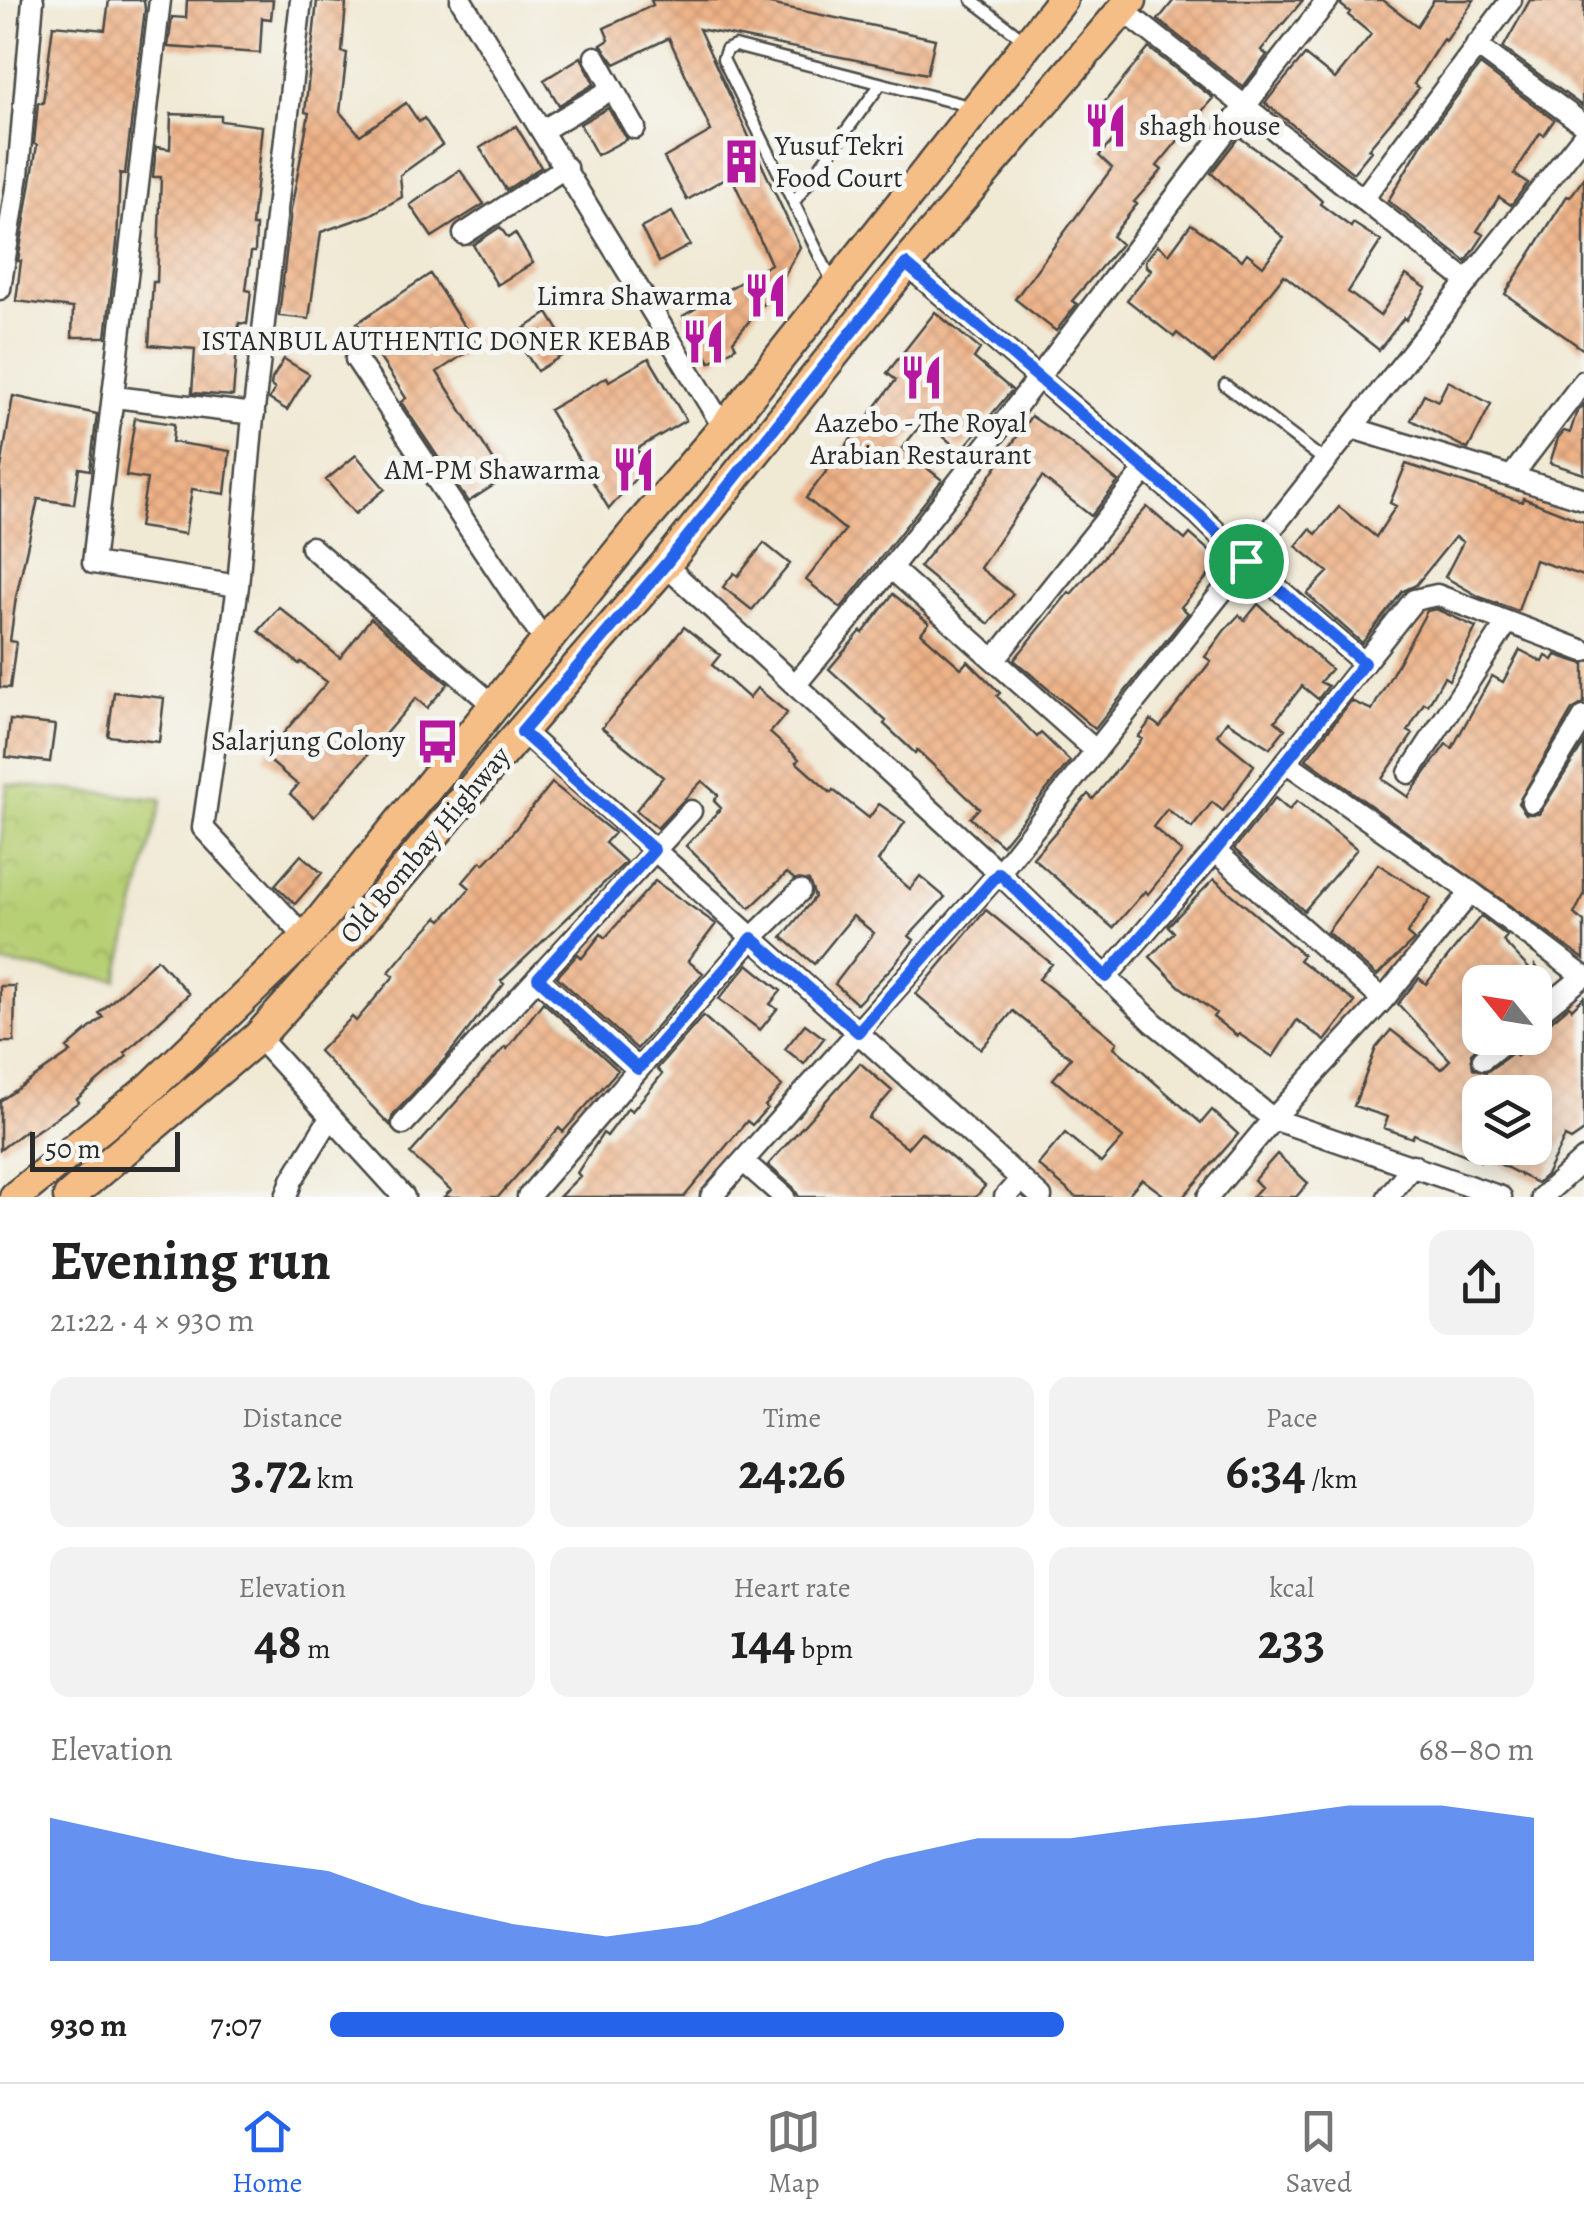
<!DOCTYPE html>
<html lang="en">
<head>
<meta charset="utf-8">
<style>
	body { margin:0; font-family:Alegreya,serif; background:#f2f2f2; color:#222; height:100vh; display:flex; flex-direction:column; font-size:38px; white-space:nowrap }
	* { box-sizing:border-box; margin:0 }
	p { font-size:32px; color:#767676 }
	.icon { flex:none; width:55px; height:55px; fill:none; stroke:currentColor; stroke-width:2; stroke-linecap:round; stroke-linejoin:round }
	.map { position:relative; height:1197px; overflow:hidden }
	.panel { display:flex; flex-direction:column; background:#fff; flex:1 }
	.panel>* { flex:none }
	.needle { width:65px; rotate:300deg }
	.fabs { position:absolute; left:1462px; top:965px; display:grid; gap:20px }
	.fabs a { display:grid; place-items:center; width:90px; height:90px; border-radius:20px; background:#fff; box-shadow:0 5px 25px #0003; font-size:50px }
	.scale { position:absolute; left:30px; bottom:25px; width:150px; box-sizing:border-box; padding-left:10px; border:5px solid #2b2b2b; border-top:0; font-size:28px; line-height:35px; white-space:nowrap; color:#2b2b2b; -webkit-text-stroke:8px #f6f6f2; paint-order:stroke }
	.pin { position:absolute; display:grid; place-items:center; width:85px; height:85px; color:#fff; margin:-42px; border:5px solid #fff; border-radius:50%; box-shadow:0 2px 10px #0007 }
	.round { display:grid; place-items:center; flex:none; width:105px; height:105px; border-radius:20px; background:#f2f2f2 }
	.headline { display:flex; align-items:center; justify-content:space-between; height:170px; padding:0 50px }
	h1 { font-size:55px; font-weight:600; line-height:75px }
	.figures { display:grid; grid-template-columns:repeat(3,1fr); gap:15px; height:170px; padding:10px 50px }
	.figures div { display:grid; align-content:center; border-radius:20px; background:#f2f2f2; text-align:center }
	.figures b { font-size:50px; font-weight:600 }
	.figures small { font-size:28px; font-weight:400 }
	.figures p { font-size:28px }
	.chart { height:280px; padding:20px 50px }
	.chart p { display:flex; justify-content:space-between }
	.chart svg { width:100%; height:180px; margin-top:10px; fill:#2563eb; opacity:.7 }
	ul { padding:0 50px; list-style:none; font-size:32px }
	li { display:grid; grid-template-columns:160px 120px 1fr; align-items:center; height:75px }
	li i { height:25px; border-radius:12px; background:#2563eb }
	.tabs { display:flex; justify-content:space-around; align-items:center; height:140px; border-top:2px solid #e0e0e0; background:#fff; font-size:28px; color:#767676 }
	.tabs a { display:grid; justify-items:center; gap:5px }
	.tabs .selected { color:#2563eb }
	.map>svg:first-child { display:block }
</style>
</head>
<body>
<div class="map">
<svg width="1584" height="1197" viewBox="0 0 1584 1197">
	<defs>
		<pattern id="park-crowns" width="20" height="18" patternUnits="userSpaceOnUse" patternTransform="scale(2.5)"><rect width="20" height="18" fill="#b7cf74"/><path d="M2 6a3 3 0 1 1 6 0M12 15a3 3 0 1 1 6 0" fill="none" stroke="#9eb265"/></pattern>
		<pattern id="building-cross-hatch" width="8" height="8" patternUnits="userSpaceOnUse" patternTransform="scale(2.5)"><rect width="8" height="8" fill="#eeb287"/><path d="M0 0l8 8M0 8l8-8" fill="none" stroke="#cc9975"/></pattern>
	</defs>
	<rect width="100%" height="100%" fill="#f6f6f2"/>
	<filter id="ink" filterUnits="userSpaceOnUse"><feTurbulence type="fractalNoise" baseFrequency=".01" numOctaves="2"/><feDisplacementMap in="SourceGraphic" scale="20" xChannelSelector="R" yChannelSelector="G"/><feConvolveMatrix kernelMatrix="1 2 1 2 8 2 1 2 1" color-interpolation-filters="sRGB"/></filter>
	<filter id="wash" filterUnits="userSpaceOnUse"><feTurbulence type="fractalNoise" baseFrequency=".0048" numOctaves="4" result="noise"/><feDisplacementMap in="SourceGraphic" scale="40" xChannelSelector="R" yChannelSelector="G"/><feGaussianBlur stdDeviation="2.25" result="paint"/><feColorMatrix in="noise" values="0 0 0 0 0 0 0 0 0 0 0 0 0 0 0 0 0 1.4 0 .05"/><feComposite in="paint" operator="in"/></filter>
	<g filter="url(#wash)">
		<rect width="100%" height="100%" fill="#f0e9d4"/>
		<path fill="url(#park-crowns)" stroke="#717d50" stroke-width="2.5" d="M 7,784 L 162,799 L 117,980 L 0,963 L 0,853 Z"/>
		<g id="blocks">
			<path fill="url(#building-cross-hatch)" fill-rule="evenodd" d="M 109,0 L 144,0 L 145,9 L 125,174 L 120,173 L 117,243 L 106,337 L 72,337 L 73,308 L 16,301 L 21,261 L 18,261 L 37,145 L 34,144 L 38,103 L 43,103 L 53,25 L 105,30 Z
				M 187,0 L 273,0 L 271,19 L 262,18 L 260,53 L 168,47 L 172,17 L 186,18 Z
				M 651,0 L 751,0 L 935,39 L 927,74 L 699,29 L 800,247 L 780,283 L 733,341 L 736,347 L 710,362 L 683,316 L 771,264 L 731,175 L 687,200 L 664,158 L 711,131 L 669,38 L 615,64 L 601,45 L 609,40 L 604,28 L 653,5 Z
				M 1174,0 L 1303,0 L 1261,50 L 1267,55 L 1243,87 L 1158,20 Z
				M 1342,0 L 1383,0 L 1417,26 L 1434,0 L 1474,0 L 1446,41 L 1443,39 L 1414,84 L 1419,88 L 1368,149 L 1371,151 L 1353,173 L 1265,103 L 1305,55 L 1335,79 L 1369,37 L 1371,34 L 1348,15 L 1350,12 L 1341,5 Z
				M 1530,0 L 1584,0 L 1582,106 L 1503,48 Z
				M 317,1 L 346,3 L 342,52 L 347,53 L 340,112 L 360,135 L 406,103 L 419,122 L 424,118 L 442,145 L 400,175 L 402,197 L 370,215 L 321,232 L 309,319 L 279,316 L 291,210 L 309,113 L 305,112 Z
				M 1149,48 L 1213,98 L 1157,166 L 1162,170 L 1134,202 L 1137,204 L 1112,236 L 1121,244 L 1072,301 L 1077,304 L 1056,331 L 1015,299 L 1112,168 L 1099,156 L 1122,130 L 1098,110 Z
				M 581,57 L 594,84 L 559,105 L 544,80 Z
				M 1480,65 L 1554,120 L 1544,135 L 1540,133 L 1514,174 L 1528,183 L 1511,205 L 1499,197 L 1477,231 L 1484,235 L 1466,262 L 1388,201 L 1424,140 Z
				M 608,108 L 627,139 L 597,155 L 580,124 Z
				M 171,114 L 221,116 L 221,121 L 262,126 L 252,226 L 256,226 L 255,252 L 251,252 L 246,290 L 251,291 L 247,324 L 239,323 L 233,396 L 192,393 L 195,349 L 149,345 L 153,282 L 157,282 L 161,177 L 153,177 L 156,147 L 170,149 Z
				M 516,126 L 541,167 L 506,190 L 480,148 Z
				M 1239,137 L 1297,179 L 1322,201 L 1320,204 L 1351,227 L 1353,223 L 1381,241 L 1348,292 L 1380,316 L 1406,275 L 1426,288 L 1406,320 L 1404,318 L 1379,350 L 1284,275 L 1214,363 L 1177,333 L 1174,337 L 1127,300 L 1151,270 L 1146,266 L 1146,260 L 1158,245 L 1169,254 L 1191,224 L 1242,260 L 1247,253 L 1263,266 L 1284,238 L 1211,173 Z
				M 460,170 L 484,204 L 432,237 L 410,205 Z
				M 1584,178 L 1584,350 L 1505,294 L 1567,196 L 1570,197 Z
				M 672,212 L 690,245 L 659,262 L 641,228 Z
				M 500,227 L 508,238 L 515,233 L 533,263 L 497,285 L 473,245 Z
				M 430,274 L 477,346 L 437,372 L 505,478 L 468,502 L 401,402 L 406,398 L 357,323 Z
				M 935,312 L 980,349 L 974,358 L 1012,390 L 961,451 L 924,421 L 902,448 L 942,480 L 841,608 L 806,580 L 845,530 L 806,498 L 896,380 L 887,373 Z
				M 548,313 L 571,350 L 537,371 L 514,335 Z
				M 649,358 L 686,420 L 637,449 L 646,466 L 609,509 L 549,410 L 607,377 L 609,381 Z
				M 284,359 L 309,374 L 287,410 L 269,399 L 275,389 L 271,386 L 272,379 Z
				M 1448,381 L 1491,404 L 1468,449 L 1411,420 L 1424,394 L 1438,401 Z
				M 13,396 L 97,414 L 90,470 L 79,468 L 74,504 L 38,499 L 16,597 L 10,641 L 16,642 L 10,688 L 0,687 L 0,474 Z
				M 1584,404 L 1584,474 L 1550,463 L 1558,438 L 1564,431 L 1570,433 L 1576,414 Z
				M 1031,416 L 1068,441 L 1118,482 L 1091,516 L 1042,477 L 980,568 L 1013,594 L 989,624 L 919,567 L 978,494 Z
				M 135,418 L 174,424 L 172,442 L 230,451 L 225,494 L 192,489 L 185,534 L 139,527 L 147,479 L 126,476 Z
				M 356,455 L 385,489 L 355,514 L 326,480 Z
				M 1406,464 L 1522,502 L 1523,498 L 1584,522 L 1584,576 L 1535,560 L 1518,611 L 1480,597 L 1445,577 L 1463,542 L 1455,537 L 1416,585 L 1403,591 L 1362,643 L 1307,594 L 1328,572 L 1296,546 L 1310,529 L 1316,534 L 1339,507 L 1376,537 L 1396,506 L 1390,503 Z
				M 1147,507 L 1185,540 L 1190,534 L 1221,561 L 1181,607 L 1188,613 L 1095,729 L 1014,660 L 1069,592 L 1071,594 Z
				M 764,543 L 790,564 L 752,610 L 723,587 L 734,573 L 738,576 Z
				M 893,594 L 929,623 L 921,633 L 961,668 L 968,661 L 1000,693 L 997,696 L 1037,737 L 1041,733 L 1070,761 L 1002,845 L 970,818 L 979,808 L 917,750 L 915,753 L 884,724 L 886,721 L 829,669 L 861,631 L 863,633 Z
				M 1258,604 L 1331,669 L 1320,682 L 1328,686 L 1318,699 L 1302,686 L 1275,721 L 1285,729 L 1270,748 L 1227,721 L 1217,735 L 1254,765 L 1223,811 L 1212,802 L 1192,828 L 1167,809 L 1153,827 L 1182,852 L 1148,894 L 1145,891 L 1113,928 L 1033,858 L 1088,794 L 1093,799 L 1142,739 L 1138,737 L 1151,720 L 1160,727 L 1211,661 L 1205,657 L 1224,631 L 1239,615 L 1245,620 Z
				M 279,607 L 340,658 L 371,618 L 448,684 L 427,708 L 416,698 L 314,817 L 290,794 L 298,785 L 264,756 L 327,682 L 301,662 L 299,664 L 259,631 Z
				M 1436,609 L 1476,627 L 1449,680 L 1444,677 L 1428,705 L 1424,703 L 1408,731 L 1413,734 L 1382,779 L 1408,797 L 1446,744 L 1452,748 L 1492,676 L 1503,682 L 1520,650 L 1543,662 L 1546,656 L 1553,660 L 1556,655 L 1584,664 L 1584,703 L 1572,710 L 1518,803 L 1526,814 L 1539,814 L 1584,743 L 1584,895 L 1574,914 L 1584,922 L 1584,959 L 1306,759 L 1351,701 L 1372,710 L 1427,611 Z
				M 684,627 L 720,655 L 712,665 L 749,698 L 757,688 L 787,713 L 770,733 L 799,759 L 796,762 L 831,793 L 833,790 L 869,818 L 879,804 L 905,822 L 878,861 L 910,889 L 920,876 L 945,897 L 909,936 L 914,940 L 893,966 L 857,1004 L 835,984 L 874,933 L 853,916 L 814,964 L 782,937 L 815,897 L 809,881 L 794,879 L 787,873 L 750,908 L 686,846 L 721,808 L 714,801 L 718,795 L 702,781 L 657,828 L 636,810 L 663,777 L 602,728 Z
				M 114,692 L 164,698 L 159,742 L 108,736 Z
				M 10,720 L 55,725 L 50,762 L 6,757 Z
				M 552,783 L 614,833 L 605,843 L 626,862 L 501,981 L 504,984 L 446,1058 L 393,1115 L 390,1125 L 319,1051 L 352,1017 L 356,1021 L 394,976 L 389,972 L 410,947 L 438,917 L 442,920 L 470,888 L 463,882 L 481,861 L 484,864 L 504,843 Z
				M 1275,798 L 1289,810 L 1297,801 L 1357,849 L 1304,911 L 1234,849 Z
				M 301,855 L 322,873 L 295,904 L 275,885 Z
				M 1378,864 L 1431,898 L 1407,934 L 1414,940 L 1377,976 L 1327,932 Z
				M 1214,879 L 1303,955 L 1299,960 L 1355,1002 L 1325,1041 L 1297,1020 L 1273,1057 L 1239,1034 L 1237,1036 L 1213,1017 L 1216,1013 L 1179,986 L 1150,957 L 1174,932 L 1168,926 Z
				M 655,881 L 716,924 L 688,961 L 703,973 L 637,1049 L 557,977 L 578,954 L 582,958 L 601,934 L 605,938 Z
				M 986,910 L 1052,964 L 1039,979 L 1117,1042 L 1114,1047 L 1201,1123 L 1212,1110 L 1238,1134 L 1183,1197 L 1166,1197 L 1142,1179 L 1126,1197 L 1076,1197 L 1038,1165 L 1065,1133 L 1101,1163 L 1123,1138 L 1053,1079 L 1071,1058 L 1013,1011 L 981,1049 L 916,994 Z
				M 1481,916 L 1507,936 L 1503,941 L 1535,975 L 1535,966 L 1551,985 L 1535,998 L 1535,982 L 1480,982 L 1480,1038 L 1488,1038 L 1471,1053 L 1473,1068 L 1486,1072 L 1514,1052 L 1517,1056 L 1535,1038 L 1535,1029 L 1544,1027 L 1569,1006 L 1572,1009 L 1584,997 L 1584,1131 L 1571,1140 L 1565,1137 L 1546,1175 L 1537,1183 L 1480,1154 L 1480,1161 L 1414,1134 L 1412,1138 L 1384,1128 L 1388,1117 L 1354,1106 L 1376,1048 L 1391,1030 L 1441,1069 L 1450,1060 L 1398,1004 L 1419,978 L 1426,984 ZM 1480,1092 L 1535,1092 L 1535,1148 L 1480,1148 Z
				M 157,959 L 189,994 L 125,1053 L 127,1056 L 77,1099 L 79,1102 L 29,1136 L 26,1130 L 0,1150 L 0,1101 L 71,1052 L 67,1048 L 103,1017 L 99,1013 Z
				M 748,964 L 781,991 L 770,1004 L 777,1009 L 760,1030 L 719,999 Z
				M 0,986 L 15,986 L 14,1042 L 0,1042 Z
				M 543,1002 L 618,1070 L 563,1132 L 559,1128 L 498,1197 L 444,1197 L 451,1190 L 410,1154 L 505,1047 L 507,1049 Z
				M 703,1016 L 782,1086 L 765,1106 L 767,1108 L 752,1125 L 747,1121 L 684,1197 L 559,1197 L 580,1176 L 577,1173 L 603,1133 L 607,1136 L 628,1108 L 632,1111 L 652,1087 L 662,1074 L 657,1069 Z
				M 805,1024 L 824,1038 L 804,1064 L 785,1049 Z
				M 860,1063 L 892,1091 L 869,1118 L 907,1148 L 921,1132 L 985,1186 L 976,1197 L 799,1197 L 793,1187 L 768,1165 Z
				M 1277,1154 L 1308,1183 L 1296,1197 L 1252,1197 L 1261,1187 L 1254,1180 Z"/>
		</g>
	</g>
	<g filter="url(#ink)">
		<use href="#blocks" fill-opacity="0" stroke="#494844" stroke-width="2.5"/>
		<g fill="none" stroke-linecap="round" stroke-linejoin="round">
			<defs>
				<path id="service" d="M 972,0 L 1027,42
					M 794,202 L 880,85
					M 832,281 L 723,59 L 726,50 L 735,46 L 973,107
					M 1225,385 L 1325,461"/>
				<path id="minor" d="M 160,0 L 93,563 L 238,586
					M 301,0 L 252,427 L 238,586 L 203,828 L 306,938
					M 461,0 L 724,428
					M 1123,10 L 1468,282
					M 1476,45 L 1584,125
					M 595,57 L 635,128
					M 543,130 L 612,89
					M 1363,199 L 1511,0
					M 464,234 L 566,167
					M 906,264 L 1199,515 L 1246,561 L 1364,663
					M 0,289 L 18,175 L 33,0
					M 356,359 L 545,642
					M 115,397 L 254,414
					M 1352,428 L 1584,499
					M 1512,476 L 1584,381
					M 311,547 L 493,705
					M 665,565 L 999,873 L 1154,1023 L 1273,1119 L 1501,1197
					M 892,569 L 1096,751
					M 994,660 L 1146,469
					M 796,684 C 982,462 1148,226 1328,0
					M 522,731 L 1041,1197
					M 1286,762 L 1471,892 L 1584,977
					M 1409,773 L 1507,623
					M 1532,802 L 1584,717
					M 1215,851 L 1383,1000
					M 1106,977 L 1215,851 L 1414,600 L 1437,595 L 1584,651
					M 537,978 L 638,1069
					M 1535,1016 L 1584,976
					M 258,1037 L 404,1197
					M 1483,1059 L 1509,1038
					M 403,1124 L 691,811
					M 743,1161 L 784,1197
					M 286,1197 L 292,1180 L 330,1118
					M 528,1197 L 752,938 L 800,891
					M 711,1197 L 999,873 L 1584,135
					M 1005,1197 L 1021,1179
					M 1208,1197 L 1273,1119 L 1383,1000 L 1471,892
					M 1388,1197 L 1413,1165
					M 1542,1197 L 1584,1159"/>
				<path id="primary" d="M 15,1197 L 150,1088 L 306,938 L 638,528 L 724,428 L 1062,0
					M 69,1197 L 258,1037 L 358,926 L 496,760 L 665,565 L 906,264 L 1131,0"/>
			</defs>
			<use href="#service" stroke="#494844" stroke-width="15"/>
			<use href="#minor" stroke="#494844" stroke-width="25"/>
			<use href="#primary" stroke="#494844" stroke-width="35"/>
			<use href="#service" stroke="#fff" stroke-width="10"/>
			<use href="#minor" stroke="#fff" stroke-width="20"/>
			<use href="#primary" stroke="#f6be87" stroke-width="30"/>
		</g>
	</g>
	<g fill="none" stroke-linecap="round" stroke-linejoin="round" filter="url(#ink)">
		<defs>
			<path id="route" d="M 906,264 L 1199,515 L 1246,561 L 1364,663 L 1215,851 L 1106,977 L 999,873 L 858,1032 L 752,938 L 638,1069 L 538,978 L 654,850 L 522,732 L 665,565 Z"/>
		</defs>
		<use href="#route" stroke="#fff" stroke-width="20"/>
		<use href="#route" stroke="#2563eb" stroke-width="12"/>
	</g>
	<defs>
		<symbol id="restaurant-bare" viewBox="-9 -9 18 18"><path d="M-5-6h1v4h1v-4h1v4h1v-4h1v5L-1.5 .5V6h-2V.5L-5-1ZM5-6V6H3V1.5H1.5Q1.5-4 5-6Z" fill="#b5179e" stroke="#f6f6f2" stroke-width="2.5" paint-order="stroke"/></symbol>
		<symbol id="building-bare" viewBox="-9 -9 18 18"><path d="M-4-6H4V6H1V3H-1V6H-4ZM-2.5-4.3h1.7v1.8h-1.7ZM.8-4.3h1.7v1.8H.8ZM-2.5-1h1.7V.8h-1.7ZM.8-1h1.7V.8H.8Z" fill="#b5179e" stroke="#f6f6f2" stroke-width="2.5" paint-order="stroke"/></symbol>
		<symbol id="bus-bare" viewBox="-9 -9 18 18"><path d="M-5-6H5V4H4V6H2V4H-2V6H-4V4H-5ZM-3.5-4V0h7V-4ZM-3.5 1.2v1.5H-2V1.2ZM2 1.2v1.5H3.5V1.2Z" fill="#b5179e" stroke="#f6f6f2" stroke-width="2.5" paint-order="stroke"/></symbol>
	</defs>
	<g fill-rule="evenodd">
		<use href="#restaurant-bare" x="1074" y="94" width="63" height="63"/>
		<use href="#building-bare" x="710" y="130" width="63" height="63"/>
		<use href="#restaurant-bare" x="734" y="264" width="63" height="63"/>
		<use href="#restaurant-bare" x="672" y="310" width="63" height="63"/>
		<use href="#restaurant-bare" x="890" y="346" width="63" height="63"/>
		<use href="#restaurant-bare" x="602" y="438" width="63" height="63"/>
		<use href="#bus-bare" x="406" y="710" width="63" height="63"/>
	</g>
	<g text-anchor="middle" dominant-baseline="central" stroke-width="10" stroke-linejoin="round" paint-order="stroke">
		<g font-size="28" fill="#2b2b2b" stroke="#f6f6f2" text-anchor="end">
			<text x="1139" y="126" text-anchor="start">shagh house</text>
			<text x="775" y="146" text-anchor="start">Yusuf Tekri<tspan x="775" dy="32">Food Court</tspan></text>
			<text x="732" y="296">Limra Shawarma</text>
			<text x="671" y="341">ISTANBUL AUTHENTIC DONER KEBAB</text>
			<text x="921" y="423" text-anchor="middle">Aazebo - The Royal<tspan x="921" dy="32">Arabian Restaurant</tspan></text>
			<text x="600" y="470">AM-PM Shawarma</text>
			<text x="405" y="741">Salarjung Colony</text>
		</g>
		<g font-size="28" fill="#2b2b2b" stroke="#f6f6f2">
			<text transform="translate(425 845) rotate(-50)">Old Bombay Highway</text>
		</g>
	</g>
</svg>
<div class="fabs">
<a><svg class="needle" viewBox="-14 -14 28 28"><path d="M0-13l5 13h-10z" fill="#e53935"/><path d="M0 13l5-13h-10z" fill="#767676"/></svg></a>
<a><svg class="icon" aria-label="layers" viewBox="0 0 24 24"><path d="M12 4l9 5-9 5-9-5zM3 14l9 5 9-5"/></svg></a>
</div>
<div class="scale">50 m</div>
<div class="pin" style="left:1246px;top:561px;background:#1e9e55"><svg class="icon" aria-label="arrive" viewBox="0 0 24 24"><path d="M6 21V4h12l-3 4 3 4H6"/></svg></div>
</div>
<section class="panel">
<div class="headline"><div><h1>Evening run</h1><p>21:22 · 4 × 930 m</p></div><a class="round"><svg class="icon" aria-label="share" viewBox="0 0 24 24"><path d="M12 15V3M7 8l5-5 5 5M5 13v7h14v-7"/></svg></a></div>
<div class="figures">
<div><p>Distance</p><b>3.72<small> km</small></b></div>
<div><p>Time</p><b>24:26</b></div>
<div><p>Pace</p><b>6:34<small> /km</small></b></div>
</div>
<div class="figures">
<div><p>Elevation</p><b>48<small> m</small></b></div>
<div><p>Heart rate</p><b>144<small> bpm</small></b></div>
<div><p>kcal</p><b>233</b></div>
</div>
<div class="chart"><p><span>Elevation</span>68–80 m</p>
<svg viewBox="0 0 160 44" preserveAspectRatio="none"><path d="M0 44V9L10 14L20 19L30 22L40 30L50 35L60 38L70 35L80 27L90 19L100 14L110 14L120 11L130 9L140 6L150 6L160 9V44z"/></svg>
</div>
<ul>
<li><b>930 m</b>7:07<i style="width:61%"></i></li>
</ul>
</section>
<nav class="tabs">
<a class="selected"><svg class="icon" aria-label="home" viewBox="0 0 24 24"><path d="M3 11l9-7 9 7M6 9v11h12V9"/></svg>Home</a>
<a><svg class="icon" aria-label="map" viewBox="0 0 24 24"><path d="M3 6l6-2 6 2 6-2v14l-6 2-6-2-6 2zM9 4v14M15 6v14"/></svg>Map</a>
<a><svg class="icon" aria-label="saved" viewBox="0 0 24 24"><path d="M7 4h10v16l-5-4-5 4z"/></svg>Saved</a>
</nav>
</body>
</html>
